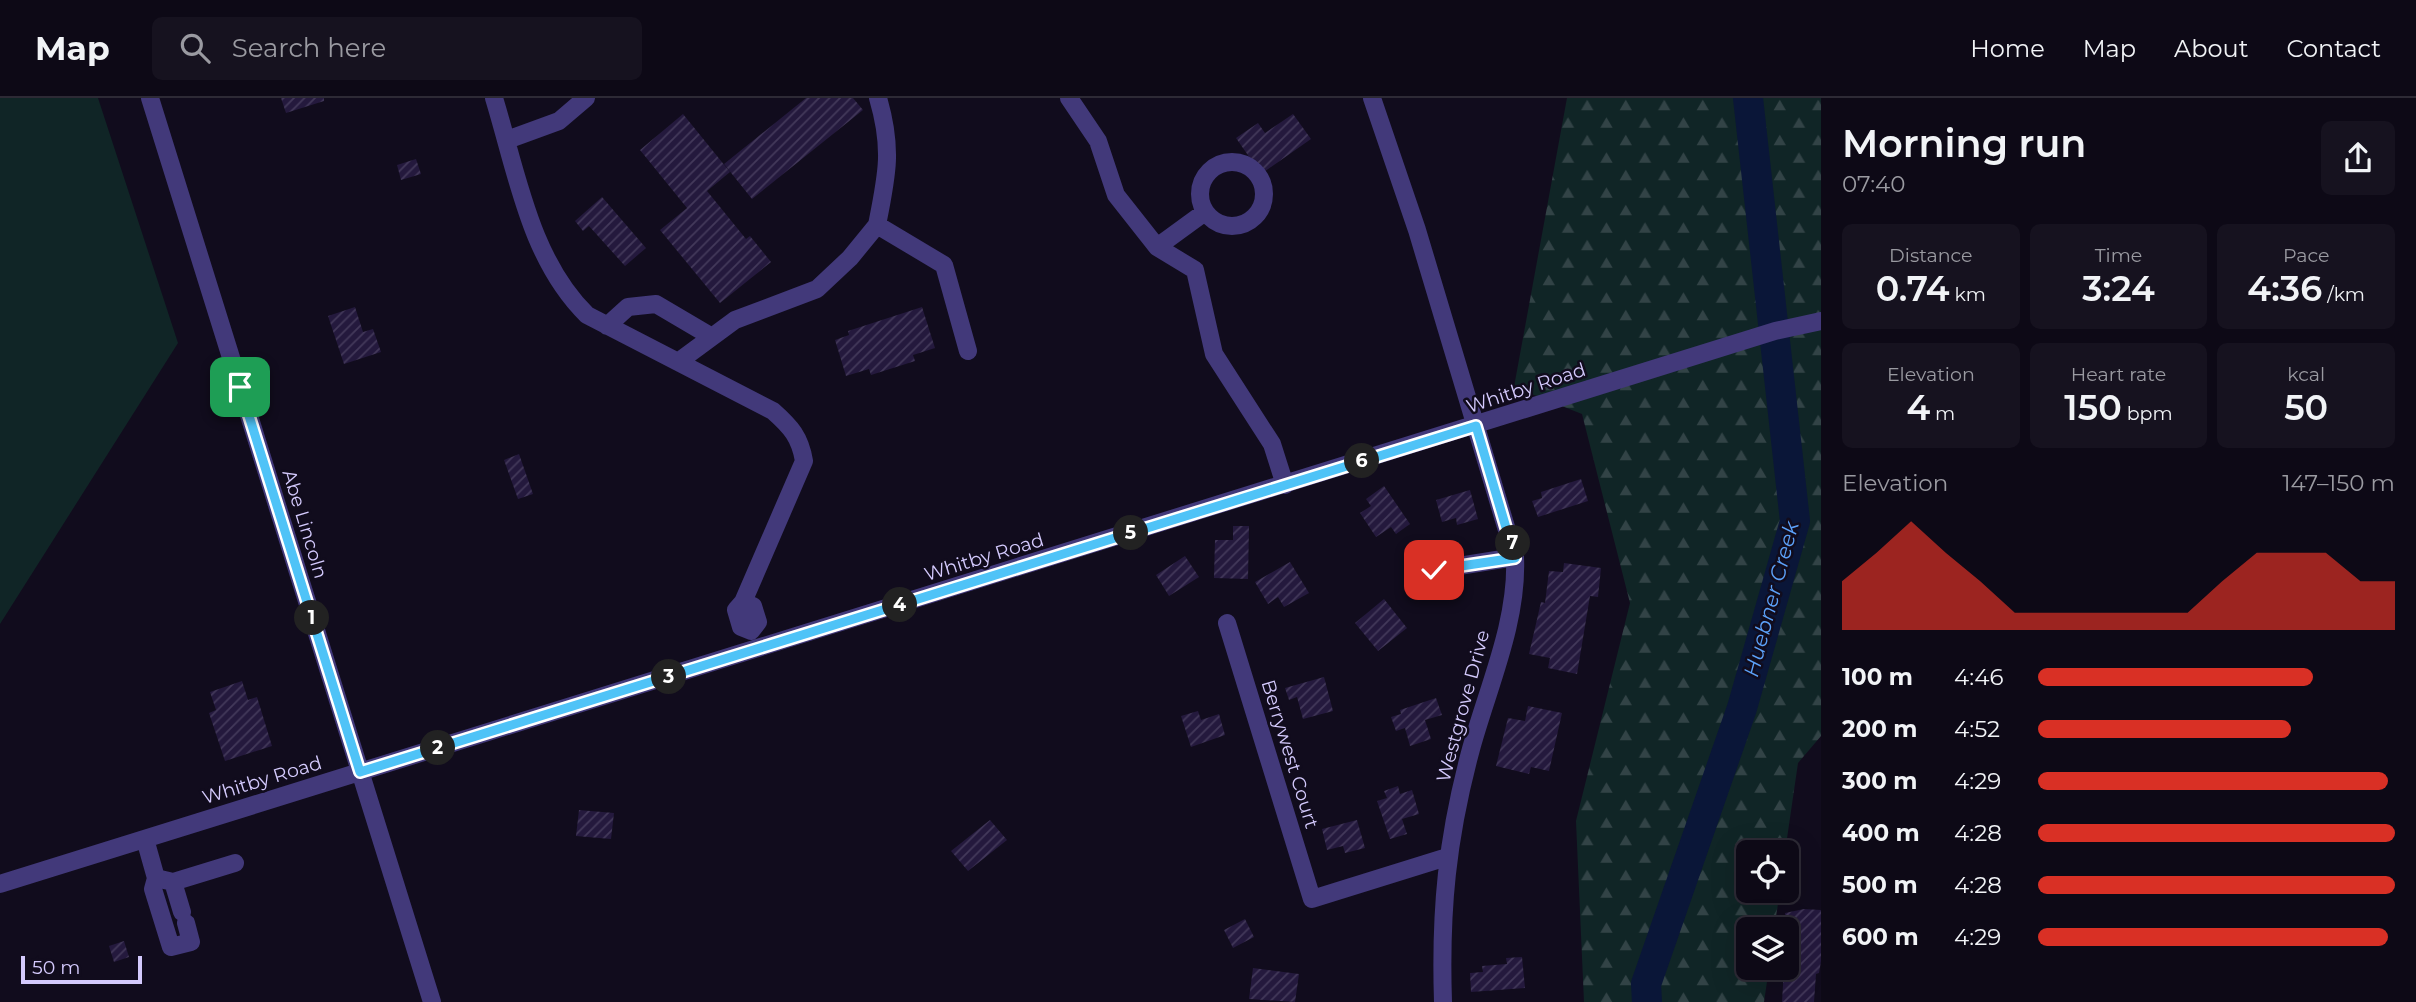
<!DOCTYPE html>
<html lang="en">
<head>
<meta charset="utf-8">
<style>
	body { margin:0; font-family:Montserrat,sans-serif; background:#16121f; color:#f1f3f6; height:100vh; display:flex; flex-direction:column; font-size:26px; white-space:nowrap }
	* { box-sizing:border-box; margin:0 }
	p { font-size:23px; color:#9a9aa1 }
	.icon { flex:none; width:38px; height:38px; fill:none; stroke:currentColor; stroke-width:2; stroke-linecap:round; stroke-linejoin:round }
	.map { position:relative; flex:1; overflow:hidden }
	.details { display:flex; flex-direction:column; background:#0d0916; width:595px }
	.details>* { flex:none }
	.fabs { position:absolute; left:1736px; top:742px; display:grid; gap:14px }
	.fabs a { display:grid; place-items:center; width:63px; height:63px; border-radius:10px; background:#0d0916; box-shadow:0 7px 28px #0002,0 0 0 2px #2d2a35; font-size:35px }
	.scale { position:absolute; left:21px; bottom:18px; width:121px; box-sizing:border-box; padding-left:7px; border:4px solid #d4cafd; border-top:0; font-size:19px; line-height:24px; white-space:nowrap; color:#d4cafd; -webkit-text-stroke:5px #110c1d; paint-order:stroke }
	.pin { position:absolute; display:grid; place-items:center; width:60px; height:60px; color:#fff; margin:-30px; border-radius:14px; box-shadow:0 4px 10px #0006 }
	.km { position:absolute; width:35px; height:35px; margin:-18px; border-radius:50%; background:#222; color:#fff; font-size:19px; line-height:35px; text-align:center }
	.round { display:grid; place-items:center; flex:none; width:74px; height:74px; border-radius:10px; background:#16121f }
	.summary { display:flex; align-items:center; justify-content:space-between; height:119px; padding:0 21px }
	h1 { font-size:38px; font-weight:600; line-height:52px }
	.figures { display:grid; grid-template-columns:repeat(3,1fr); gap:10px; height:119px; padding:7px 21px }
	.figures div { display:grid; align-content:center; border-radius:10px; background:#16121f; text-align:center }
	.figures b { font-size:35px; font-weight:600 }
	.figures small { font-size:19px; font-weight:400 }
	.figures p { font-size:19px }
	.chart { height:196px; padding:14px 21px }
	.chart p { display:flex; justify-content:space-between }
	.chart svg { width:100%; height:126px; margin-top:7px; fill:#d93025; opacity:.7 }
	ul { padding:0 21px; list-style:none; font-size:23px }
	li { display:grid; grid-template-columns:112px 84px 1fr; align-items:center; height:52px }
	li i { height:18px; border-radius:9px; background:#d93025 }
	header { display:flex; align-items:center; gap:42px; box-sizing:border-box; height:98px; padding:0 35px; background:#0d0916; border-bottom:2px solid #2d2a35 }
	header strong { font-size:33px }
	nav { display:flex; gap:38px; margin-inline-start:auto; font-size:24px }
	.search { width:490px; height:63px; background:#16121f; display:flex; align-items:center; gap:18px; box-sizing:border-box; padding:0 24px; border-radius:10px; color:#9a9aa1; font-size:26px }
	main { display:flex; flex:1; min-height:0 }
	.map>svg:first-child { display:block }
</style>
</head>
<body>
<header>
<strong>Map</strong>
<div class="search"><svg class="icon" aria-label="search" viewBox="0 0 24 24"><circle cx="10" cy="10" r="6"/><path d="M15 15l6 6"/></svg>Search here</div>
<nav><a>Home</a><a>Map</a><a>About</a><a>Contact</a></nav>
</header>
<main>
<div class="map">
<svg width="1821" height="904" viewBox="0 0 1821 904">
	<defs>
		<pattern id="forest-firs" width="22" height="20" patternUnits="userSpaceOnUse" patternTransform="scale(1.75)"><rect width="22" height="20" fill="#102526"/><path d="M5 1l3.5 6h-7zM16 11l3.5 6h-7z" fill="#324346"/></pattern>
		<pattern id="building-hatch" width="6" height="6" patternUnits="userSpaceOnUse" patternTransform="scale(1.75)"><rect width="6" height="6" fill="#24193d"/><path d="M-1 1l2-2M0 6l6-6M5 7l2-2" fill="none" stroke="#43395a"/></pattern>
	</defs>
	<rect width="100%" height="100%" fill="#110c1d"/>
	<path fill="#102526" d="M 0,0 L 98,0 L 178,245 L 0,526 Z"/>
	<path fill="url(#forest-firs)" d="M 1567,0 L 1821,0 L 1821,638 L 1798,665 L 1785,754 L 1748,754 L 1748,793 L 1780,793 L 1774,831 L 1748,831 L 1748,870 L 1769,870 L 1764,904 L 1584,904 L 1576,723 L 1630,505 L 1582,316 L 1514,289 Z"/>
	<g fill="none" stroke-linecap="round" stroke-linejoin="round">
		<path stroke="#0a1638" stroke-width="30" d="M 1647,904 L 1646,886 L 1742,610 L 1795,423 L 1748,0"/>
	</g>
	<path fill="url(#building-hatch)" d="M 281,0 L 324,0 L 324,3 L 286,15 Z
		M 806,0 L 853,0 L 863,12 L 752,101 L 724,66 Z
		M 683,16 L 730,74 L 707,93 L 746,141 L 750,138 L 771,164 L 720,205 L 660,132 L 687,110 L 640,52 Z
		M 1293,16 L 1311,41 L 1261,76 L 1236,40 L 1258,25 L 1265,35 Z
		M 416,61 L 421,76 L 401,82 L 397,67 Z
		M 602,99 L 646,150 L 625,168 L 589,128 L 583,133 L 575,123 Z
		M 355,209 L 363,234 L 373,231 L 381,254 L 344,266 L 328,218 Z
		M 922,209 L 935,250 L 913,257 L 915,263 L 871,277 L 869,271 L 846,278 L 835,242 L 849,237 L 848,233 Z
		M 519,356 L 533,396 L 518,401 L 504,362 Z
		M 1581,381 L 1588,403 L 1538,419 L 1532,403 L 1542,400 L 1541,394 Z
		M 1384,388 L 1410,426 L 1396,436 L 1391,429 L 1376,439 L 1360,415 L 1371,408 L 1366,401 Z
		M 1470,392 L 1478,421 L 1457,427 L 1456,420 L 1442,424 L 1436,402 Z
		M 1233,428 L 1249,428 L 1248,481 L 1214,480 L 1215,442 L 1233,442 Z
		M 1185,458 L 1199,479 L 1169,498 L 1156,477 Z
		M 1290,464 L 1309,495 L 1284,509 L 1278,499 L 1268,506 L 1255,484 Z
		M 1564,465 L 1601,470 L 1598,499 L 1590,498 L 1577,576 L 1548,570 L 1550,560 L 1529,556 L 1541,504 L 1545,505 L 1549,473 L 1563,474 Z
		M 1384,501 L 1407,530 L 1378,553 L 1355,525 Z
		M 1324,579 L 1333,613 L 1303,621 L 1297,599 L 1289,602 L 1285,590 Z
		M 242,583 L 248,602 L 257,599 L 272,648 L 225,663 L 209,615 L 216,612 L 210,594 Z
		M 1436,600 L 1442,617 L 1425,622 L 1431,641 L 1410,648 L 1405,630 L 1396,633 L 1391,619 L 1401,616 L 1400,612 Z
		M 1528,608 L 1562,615 L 1549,673 L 1531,669 L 1529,676 L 1496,668 L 1508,620 L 1525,623 Z
		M 1198,613 L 1201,622 L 1219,616 L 1225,637 L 1191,649 L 1181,618 Z
		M 1398,688 L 1400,696 L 1412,692 L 1419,716 L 1402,721 L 1407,736 L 1390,741 L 1377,703 L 1387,700 L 1384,693 Z
		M 579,712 L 614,715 L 611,741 L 576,738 Z
		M 990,722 L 1007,742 L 968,773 L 951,753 Z
		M 1357,722 L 1365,750 L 1345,755 L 1343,748 L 1327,752 L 1322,731 Z
		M 1804,811 L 1821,812 L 1821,863 L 1819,875 L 1816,876 L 1814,904 L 1782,904 L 1784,870 L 1787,870 L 1785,815 Z
		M 1245,821 L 1254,839 L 1233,850 L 1224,832 Z
		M 124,843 L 129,859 L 114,864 L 109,848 Z
		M 1522,859 L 1525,890 L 1471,894 L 1470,875 L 1483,874 L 1482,868 L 1507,866 L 1506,860 Z
		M 1253,870 L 1299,876 L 1295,904 L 1249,901 Z"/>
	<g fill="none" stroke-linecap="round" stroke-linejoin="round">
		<path stroke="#42397a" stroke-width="18" d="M 150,0 L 432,904
			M 494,0 C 517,75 530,161 587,217 L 773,313 C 791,329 800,339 804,363 L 743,504 L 736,512 L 741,529 L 751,533
			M 878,0 C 893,51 887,77 877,127 L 944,167 L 968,253
			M 1069,0 L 1098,43 L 1116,97 L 1157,149 L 1195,172 L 1214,256 L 1272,346 L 1285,387
			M 1372,0 L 1417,132 L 1515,459 C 1518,524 1488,589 1471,651 C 1447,740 1440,812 1443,904
			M 507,42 L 559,23 L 586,0
			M1200 96a32 32 0 1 1 64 0a32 32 0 1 1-64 0Z
			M 1157,149 L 1205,114
			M 607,228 L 628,209 L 656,206 L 712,239
			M 678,264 L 735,222 L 817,191 L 850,160 L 877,127
			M 1434,472 L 1515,459
			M 743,504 L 753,508 L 758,524 L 751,533
			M 1227,525 L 1312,801 L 1447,759
			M 145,741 L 156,780 L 153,791 L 171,849 L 191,844 L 186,825
			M 156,780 L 173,784 L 235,765
			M 173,784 L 182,814
			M 0,786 L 1775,233 L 1821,223"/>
	</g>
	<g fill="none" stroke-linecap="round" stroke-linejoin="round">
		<defs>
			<path id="route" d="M 240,289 L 360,674 L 1476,328 L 1515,460 L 1434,472"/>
		</defs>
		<use href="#route" stroke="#fff" stroke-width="14"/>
		<use href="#route" stroke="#4fc3f7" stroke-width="9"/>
	</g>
	<g text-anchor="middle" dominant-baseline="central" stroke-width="5" stroke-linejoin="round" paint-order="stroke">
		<g font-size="19" fill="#d4cafd" stroke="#110c1d">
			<text transform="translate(1526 290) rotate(-18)">Whitby Road</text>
			<text transform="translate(305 426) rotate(73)">Abe Lincoln</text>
			<text transform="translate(984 459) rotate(-17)">Whitby Road</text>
			<text transform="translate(1463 608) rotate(-75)">Westgrove Drive</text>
			<text transform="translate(1290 656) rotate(73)">Berrywest Court</text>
			<text transform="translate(262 682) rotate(-17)">Whitby Road</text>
		</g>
		<g font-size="21" font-style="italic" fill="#5ca1f9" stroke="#110c1d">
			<text transform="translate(1771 501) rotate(-75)">Huebner Creek</text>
		</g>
	</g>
</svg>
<div class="fabs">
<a><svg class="icon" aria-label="locate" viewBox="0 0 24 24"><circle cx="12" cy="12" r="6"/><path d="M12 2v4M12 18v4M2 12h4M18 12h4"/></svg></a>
<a><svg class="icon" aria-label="layers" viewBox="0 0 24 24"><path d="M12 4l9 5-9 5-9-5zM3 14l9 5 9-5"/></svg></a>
</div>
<div class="scale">50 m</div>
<div class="pin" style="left:240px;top:289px;background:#1e9e55"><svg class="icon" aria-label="arrive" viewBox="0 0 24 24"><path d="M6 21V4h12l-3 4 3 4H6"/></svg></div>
<div class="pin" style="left:1434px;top:472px;background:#d93025"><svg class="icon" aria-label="check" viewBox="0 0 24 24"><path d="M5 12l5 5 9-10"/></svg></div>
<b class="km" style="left:312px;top:520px">1</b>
<b class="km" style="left:438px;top:650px">2</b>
<b class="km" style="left:669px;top:579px">3</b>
<b class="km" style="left:900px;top:507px">4</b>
<b class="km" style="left:1131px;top:435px">5</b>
<b class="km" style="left:1362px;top:363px">6</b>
<b class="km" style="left:1513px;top:445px">7</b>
</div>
<section class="details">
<div class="summary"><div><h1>Morning run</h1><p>07:40</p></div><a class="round"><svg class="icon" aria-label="share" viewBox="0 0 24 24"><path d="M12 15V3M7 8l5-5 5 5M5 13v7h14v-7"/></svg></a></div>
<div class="figures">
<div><p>Distance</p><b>0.74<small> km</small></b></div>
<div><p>Time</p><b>3:24</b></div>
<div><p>Pace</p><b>4:36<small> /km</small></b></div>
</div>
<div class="figures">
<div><p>Elevation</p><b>4<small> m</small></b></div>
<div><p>Heart rate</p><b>150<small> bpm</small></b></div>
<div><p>kcal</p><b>50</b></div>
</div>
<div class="chart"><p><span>Elevation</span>147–150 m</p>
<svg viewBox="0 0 160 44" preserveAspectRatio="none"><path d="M0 44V27L10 17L20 6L30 17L40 27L50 38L60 38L70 38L80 38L90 38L100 38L110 27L120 17L130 17L140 17L150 27L160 27V44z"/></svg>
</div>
<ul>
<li><b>100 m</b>4:46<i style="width:77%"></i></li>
<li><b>200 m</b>4:52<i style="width:71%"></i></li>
<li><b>300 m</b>4:29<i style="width:98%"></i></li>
<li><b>400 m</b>4:28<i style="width:100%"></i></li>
<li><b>500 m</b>4:28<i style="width:100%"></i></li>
<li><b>600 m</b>4:29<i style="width:98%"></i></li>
</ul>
</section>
</main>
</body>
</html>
